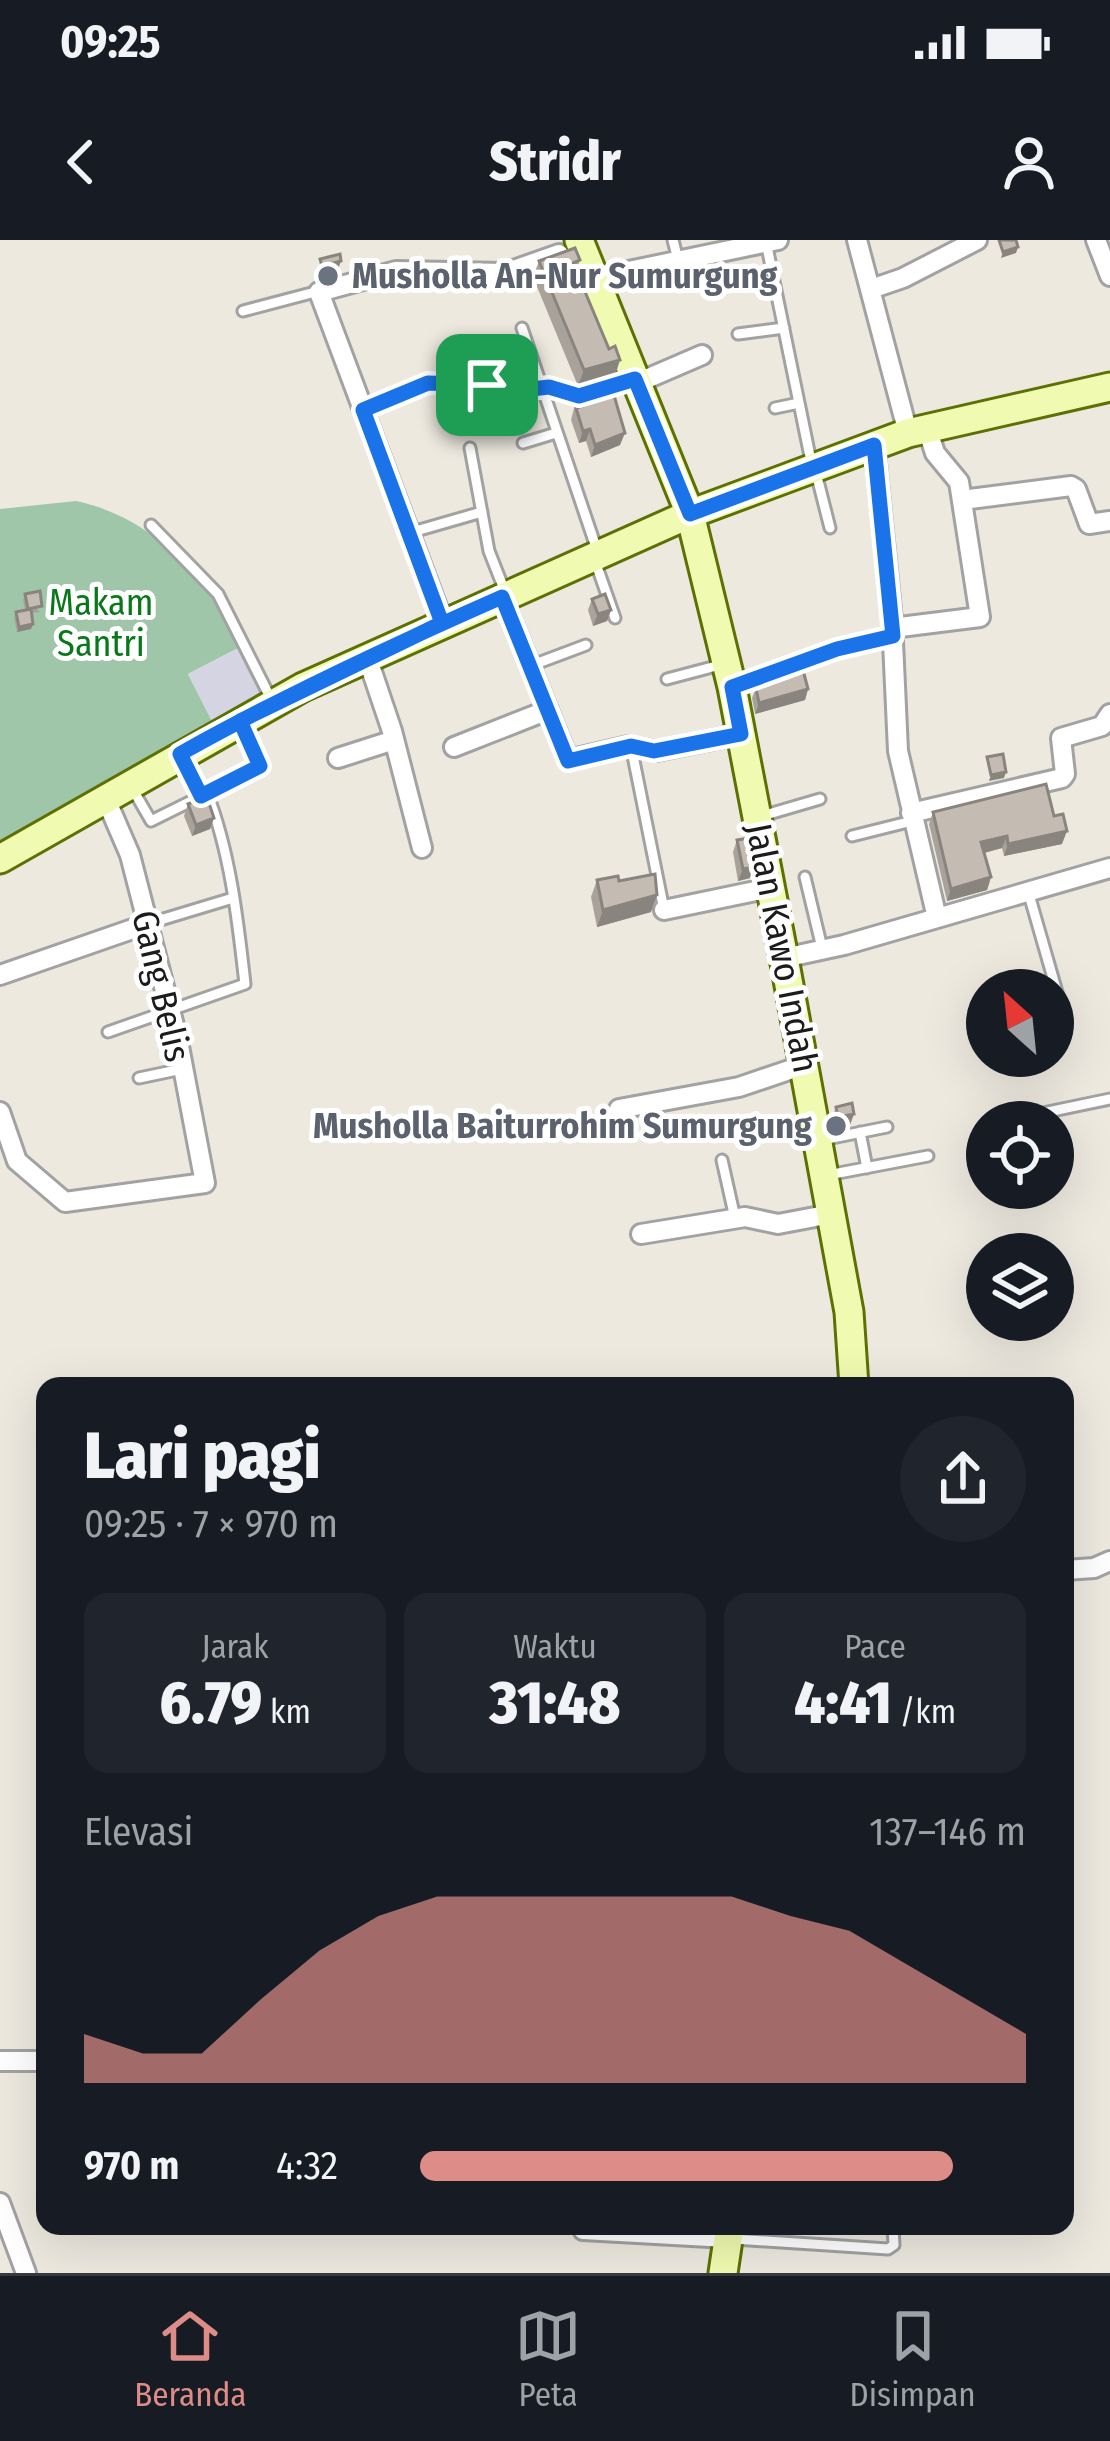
<!DOCTYPE html>
<html lang="id">
<head>
<meta charset="utf-8">
<style>
	body { margin:0; font-family:"Fira Sans Condensed",sans-serif; background:#20242c; color:#f1f3f6; height:100vh; display:flex; flex-direction:column; font-size:45px; white-space:nowrap }
	* { box-sizing:border-box; margin:0 }
	p { font-size:39px; color:#9ea1a6 }
	.icon { flex:none; width:66px; height:66px; fill:none; stroke:currentColor; stroke-width:2; stroke-linecap:round; stroke-linejoin:round }
	.map { position:relative; flex:1; overflow:hidden }
	.drawer { position:absolute; left:36px; top:1137px; width:1038px; height:858px; display:flex; flex-direction:column; background:#171b24; border-radius:24px; box-shadow:0 12px 48px #0002 }
	.drawer>* { flex:none }
	.needle { width:78px; rotate:333deg }
	.controls { position:absolute; left:966px; top:729px; display:grid; gap:24px }
	.controls a { display:grid; place-items:center; width:108px; height:108px; border-radius:50%; background:#171b24; box-shadow:0 12px 48px #0002; font-size:60px }
	.pin { position:absolute; display:grid; place-items:center; width:102px; height:102px; color:#fff; margin:-51px; border-radius:24px; box-shadow:0 6px 18px #0006 }
	.round { display:grid; place-items:center; flex:none; width:126px; height:126px; border-radius:63px; background:#20242c }
	.summary { display:flex; align-items:center; justify-content:space-between; height:204px; padding:0 48px }
	h1 { font-size:66px; font-weight:800; line-height:90px }
	.figures { display:grid; grid-template-columns:repeat(3,1fr); gap:18px; height:204px; padding:12px 48px }
	.figures div { display:grid; align-content:center; border-radius:24px; background:#20242c; text-align:center }
	.figures b { font-size:60px; font-weight:800 }
	.figures small { font-size:33px; font-weight:400 }
	.figures p { font-size:33px }
	.chart { height:336px; padding:24px 48px }
	.chart p { display:flex; justify-content:space-between }
	.chart svg { width:100%; height:216px; margin-top:12px; fill:#dd8c87; opacity:.7 }
	ul { padding:0 48px; list-style:none; font-size:39px }
	li { display:grid; grid-template-columns:192px 144px 1fr; align-items:center; height:90px }
	li i { height:30px; border-radius:15px; background:#dd8c87 }
	.status { display:flex; justify-content:space-between; align-items:center; height:84px; padding:0 60px; background:#171b24; direction:ltr }
	.status svg { height:33px; fill:currentColor }
	header { display:flex; justify-content:space-between; align-items:center; height:156px; padding:0 48px; background:#171b24; font-size:54px; font-weight:800 }
	.tabs { display:flex; justify-content:space-around; align-items:center; height:168px; border-top:3px solid #363941; background:#171b24; font-size:33px; color:#9ea1a6 }
	.tabs a { display:grid; justify-items:center; gap:6px }
	.tabs .selected { color:#dd8c87 }
	.map>svg:first-child { display:block }
</style>
</head>
<body>
<div class="status"><b>09:25</b><svg viewBox="0 0 49 12"><path d="M0 12V9h3v3zM5 12V6h3v6zM10 12V3h3v9zM15 12V0h3v12zM26 1h20v11H26zM47 4h2v5h-2z"/></svg></div>
<header><svg class="icon" aria-label="back" viewBox="0 0 24 24"><path d="M15 5l-7 7 7 7"/></svg>Stridr<svg class="icon" aria-label="person" viewBox="0 0 24 24"><circle cx="12" cy="8" r="4"/><path d="M4 21q1-7 8-7t8 7"/></svg></header>
<div class="map">
<svg width="1110" height="2033" viewBox="0 0 1110 2033">
	<rect width="100%" height="100%" fill="#ede9df"/>
	<path fill="#a0c6a9" d="M 76,261 C 155,278 206,337 240,407 L 188,434 L 215,487 L 0,610 L 0,269 Z"/>
	<path fill="#d5d4e2" d="M 240,407 L 266,459 L 215,487 L 188,434 Z"/>
	<g fill="none" stroke-linecap="round" stroke-linejoin="round">
		<defs>
			<path id="lane" d="M 673,0 L 678,20
				M 766,2 L 812,226
				M 243,71 L 319,51
				M 522,88 L 597,310
				M 738,94 L 784,88
				M 775,168 L 799,163
				M 363,170 L 431,143 L 483,144 L 507,152 L 548,147 L 578,156 L 588,154
				M 523,203 L 556,193
				M 470,208 L 489,311 L 506,354
				M 815,229 L 830,288
				M 151,285 L 218,354 L 272,461
				M 409,293 L 482,272
				M 595,321 L 615,378
				M 530,426 L 586,405
				M 667,439 L 720,425
				M 738,445 L 837,409 L 893,396
				M 631,506 L 664,670
				M 182,518 L 201,556
				M 132,548 L 151,581 L 258,528 L 243,486
				M 762,576 L 820,559
				M 852,596 L 912,581
				M 805,637 L 822,708
				M 1028,651 L 1061,766
				M 147,684 L 233,658
				M 108,792 L 245,744 C 238,681 230,611 207,553
				M 139,838 L 182,829
				M 1038,874 L 1110,859
				M 860,892 L 867,928
				M 822,900 L 887,887
				M 722,920 L 735,978
				M 828,935 L 928,916
				M 734,1999 L 888,2009 L 894,2005 L 893,1986"/>
			<path id="street" d="M 857,0 L 908,193
				M 1096,0 L 1110,36
				M 595,38 L 778,0
				M 871,49 L 903,38 L 977,0
				M 637,143 L 702,115
				M 874,204 L 892,380 L 898,511 L 937,678
				M 962,260 L 1071,246 L 1076,249 L 1089,284 L 1110,281
				M 502,357 L 568,520 L 629,506 L 656,511 L 741,494
				M 443,383 L 319,52 L 396,31 L 505,33 L 559,14
				M 892,388 L 980,377 L 959,242 L 935,213 L 927,188
				M 367,417 L 392,491 L 422,608
				M 454,507 L 548,470
				M 338,518 L 394,500
				M 911,573 L 1062,538 L 1065,534 L 1061,498 L 1102,486 L 1110,474
				M 664,670 L 770,648
				M 784,718 L 844,705 L 1110,628
				M 0,735 L 147,684
				M 619,869 L 739,847 L 804,825
				M 0,872 L 17,921 L 65,962 L 205,943 L 178,801 L 130,615 L 105,557
				M 641,994 L 745,977 L 778,984 L 831,974
				M 1065,1330 L 1094,1328 L 1110,1321
				M 0,1821 L 45,1821
				M 0,1963 L 26,2033
				M 583,1990 L 728,1998"/>
			<path id="secondary" d="M 579,0 L 690,274 L 732,447 L 784,718 L 849,1072 L 854,1146
				M 0,619 L 303,447 L 690,274 L 908,193 L 1110,147
				M 723,2033 L 730,1986"/>
		</defs>
		<use href="#lane" stroke="#a2a2a2" stroke-width="15"/>
		<use href="#street" stroke="#a2a2a2" stroke-width="24"/>
		<use href="#secondary" stroke="#5c7003" stroke-width="33"/>
		<use href="#lane" stroke="#fff" stroke-width="9"/>
		<use href="#street" stroke="#fff" stroke-width="18"/>
		<use href="#secondary" stroke="#f0fab0" stroke-width="27"/>
	</g>
	<path fill="#a9a29a" d="M 580,20 L 576,31 L 609,109 L 615,136 L 578,146 L 533,37 L 539,21 Z
		M 578,153 L 620,205 L 591,217 L 586,201 L 579,203 L 571,180 Z
		M 25,354 L 40,372 L 31,373 L 31,389 L 17,392 L 14,378 L 16,372 L 25,370 L 23,360 Z
		M 592,359 L 611,370 L 607,381 L 593,386 L 588,370 Z
		M 769,434 L 790,434 L 808,449 L 805,460 L 755,474 L 752,458 L 756,448 L 765,445 Z
		M 188,564 L 214,578 L 210,589 L 192,596 L 184,576 Z
		M 933,572 L 1062,604 L 1004,616 L 1002,608 L 984,613 L 991,637 L 987,650 L 947,661 L 929,584 Z
		M 737,600 L 750,638 L 738,641 L 733,612 Z
		M 597,640 L 619,641 L 651,672 L 597,687 L 591,657 Z
		M 836,867 L 850,885 L 834,889 L 832,878 Z"/>
	<path fill="#89847d" d="M 1018,7 L 1016,13 L 1001,18 L 1003,12 Z
		M 341,21 L 337,32 L 318,37 L 322,26 Z
		M 620,120 L 615,136 L 578,146 L 584,130 Z
		M 590,189 L 586,201 L 579,203 L 583,191 Z
		M 625,193 L 620,205 L 591,217 L 595,205 Z
		M 611,370 L 607,381 L 593,386 L 598,374 Z
		M 33,384 L 31,389 L 17,392 L 19,387 Z
		M 808,449 L 805,460 L 755,474 L 759,463 Z
		M 1006,532 L 1004,538 L 989,541 L 991,535 Z
		M 214,578 L 210,589 L 192,596 L 196,585 Z
		M 1067,591 L 1062,604 L 1004,616 L 1008,604 Z
		M 1007,596 L 1002,608 L 976,615 L 981,602 Z
		M 755,627 L 750,638 L 738,641 L 743,629 Z
		M 991,637 L 987,650 L 947,661 L 951,649 Z
		M 657,655 L 651,672 L 597,687 L 603,670 Z
		M 854,874 L 850,885 L 834,889 L 838,877 Z"/>
	<path fill="#c4bcb3" stroke="#89847d" stroke-width="3" d="M 999,0 L 1016,0 L 1018,7 L 1003,12 Z
		M 575,8 L 580,20 L 573,23 L 609,109 L 615,106 L 620,120 L 584,130 L 539,21 Z
		M 340,14 L 341,21 L 322,26 L 320,19 Z
		M 611,145 L 625,193 L 595,205 L 590,189 L 583,191 L 576,168 L 583,166 L 578,153 Z
		M 40,351 L 42,366 L 28,369 L 25,354 Z
		M 605,354 L 611,370 L 598,374 L 592,359 Z
		M 31,369 L 33,384 L 19,387 L 16,372 Z
		M 788,427 L 790,434 L 803,430 L 808,449 L 759,463 L 756,448 L 771,443 L 769,434 Z
		M 1003,514 L 1006,532 L 991,535 L 987,517 Z
		M 1046,544 L 1054,576 L 1063,574 L 1067,591 L 1008,604 L 1007,596 L 981,602 L 991,637 L 951,649 L 933,572 Z
		M 207,557 L 214,578 L 196,585 L 188,564 Z
		M 749,598 L 755,627 L 743,629 L 737,600 Z
		M 655,634 L 657,655 L 603,670 L 597,640 L 618,636 L 619,641 Z
		M 852,863 L 854,874 L 838,877 L 836,867 Z"/>
	<g fill="none" stroke-linecap="round" stroke-linejoin="round">
		<defs>
			<path id="route" d="M 487,145 L 428,143 L 363,170 L 442,383 L 240,481 L 260,526 L 201,556 L 180,514 L 187,510 C 289,453 395,404 502,357 L 568,521 L 631,506 L 654,511 L 741,494 L 732,447 L 837,409 L 893,396 L 874,205 L 690,274 L 635,139 L 579,156 L 549,147 L 506,152 L 487,145"/>
		</defs>
		<use href="#route" stroke="#fff" stroke-width="24"/>
		<use href="#route" stroke="#1a73e8" stroke-width="15"/>
	</g>
	<g fill="#6b7280" stroke="#fff" stroke-width="4.5">
		<circle cx="328" cy="36" r="12"/>
		<circle cx="836" cy="886" r="12"/>
	</g>
	<g text-anchor="middle" dominant-baseline="central" stroke-width="10" stroke-linejoin="round" paint-order="stroke">
		<g font-size="36" font-weight="bold" fill="#5b616d" stroke="#fff" text-anchor="start">
			<text x="352" y="36">Musholla An-Nur Sumurgung</text>
			<text x="812" y="886" text-anchor="end">Musholla Baiturrohim Sumurgung</text>
		</g>
		<g font-size="36" fill="#09781b" stroke="#fff">
			<text x="101" y="363">Makam<tspan x="101" dy="41">Santri</tspan></text>
		</g>
		<g font-size="36" fill="#1b1b1b" stroke="#fff">
			<text transform="translate(782 708) rotate(79)">Jalan Kawo Indah</text>
			<text transform="translate(161 746) rotate(77)">Gang Belis</text>
		</g>
	</g>
</svg>
<div class="controls">
<a><svg class="needle" viewBox="-14 -14 28 28"><path d="M0-13l5 13h-10z" fill="#e53935"/><path d="M0 13l5-13h-10z" fill="#9ea1a6"/></svg></a>
<a><svg class="icon" aria-label="locate" viewBox="0 0 24 24"><circle cx="12" cy="12" r="6"/><path d="M12 2v4M12 18v4M2 12h4M18 12h4"/></svg></a>
<a><svg class="icon" aria-label="layers" viewBox="0 0 24 24"><path d="M12 4l9 5-9 5-9-5zM3 14l9 5 9-5"/></svg></a>
</div>
<div class="pin" style="left:487px;top:145px;background:#1e9e55"><svg class="icon" aria-label="arrive" viewBox="0 0 24 24"><path d="M6 21V4h12l-3 4 3 4H6"/></svg></div>
<section class="drawer">
<div class="summary"><div><h1>Lari pagi</h1><p>09:25 · 7 × 970 m</p></div><a class="round"><svg class="icon" aria-label="share" viewBox="0 0 24 24"><path d="M12 15V3M7 8l5-5 5 5M5 13v7h14v-7"/></svg></a></div>
<div class="figures">
<div><p>Jarak</p><b>6.79<small> km</small></b></div>
<div><p>Waktu</p><b>31:48</b></div>
<div><p>Pace</p><b>4:41<small> /km</small></b></div>
</div>
<div class="chart"><p><span>Elevasi</span>137–146 m</p>
<svg viewBox="0 0 160 44" preserveAspectRatio="none"><path d="M0 44V34L10 38L20 38L30 27L40 17L50 10L60 6L70 6L80 6L90 6L100 6L110 6L120 10L130 13L140 20L150 27L160 34V44z"/></svg>
</div>
<ul>
<li><b>970 m</b>4:32<i style="width:88%"></i></li>
</ul>
</section>
</div>
<nav class="tabs">
<a class="selected"><svg class="icon" aria-label="home" viewBox="0 0 24 24"><path d="M3 11l9-7 9 7M6 9v11h12V9"/></svg>Beranda</a>
<a><svg class="icon" aria-label="map" viewBox="0 0 24 24"><path d="M3 6l6-2 6 2 6-2v14l-6 2-6-2-6 2zM9 4v14M15 6v14"/></svg>Peta</a>
<a><svg class="icon" aria-label="saved" viewBox="0 0 24 24"><path d="M7 4h10v16l-5-4-5 4z"/></svg>Disimpan</a>
</nav>
</body>
</html>
